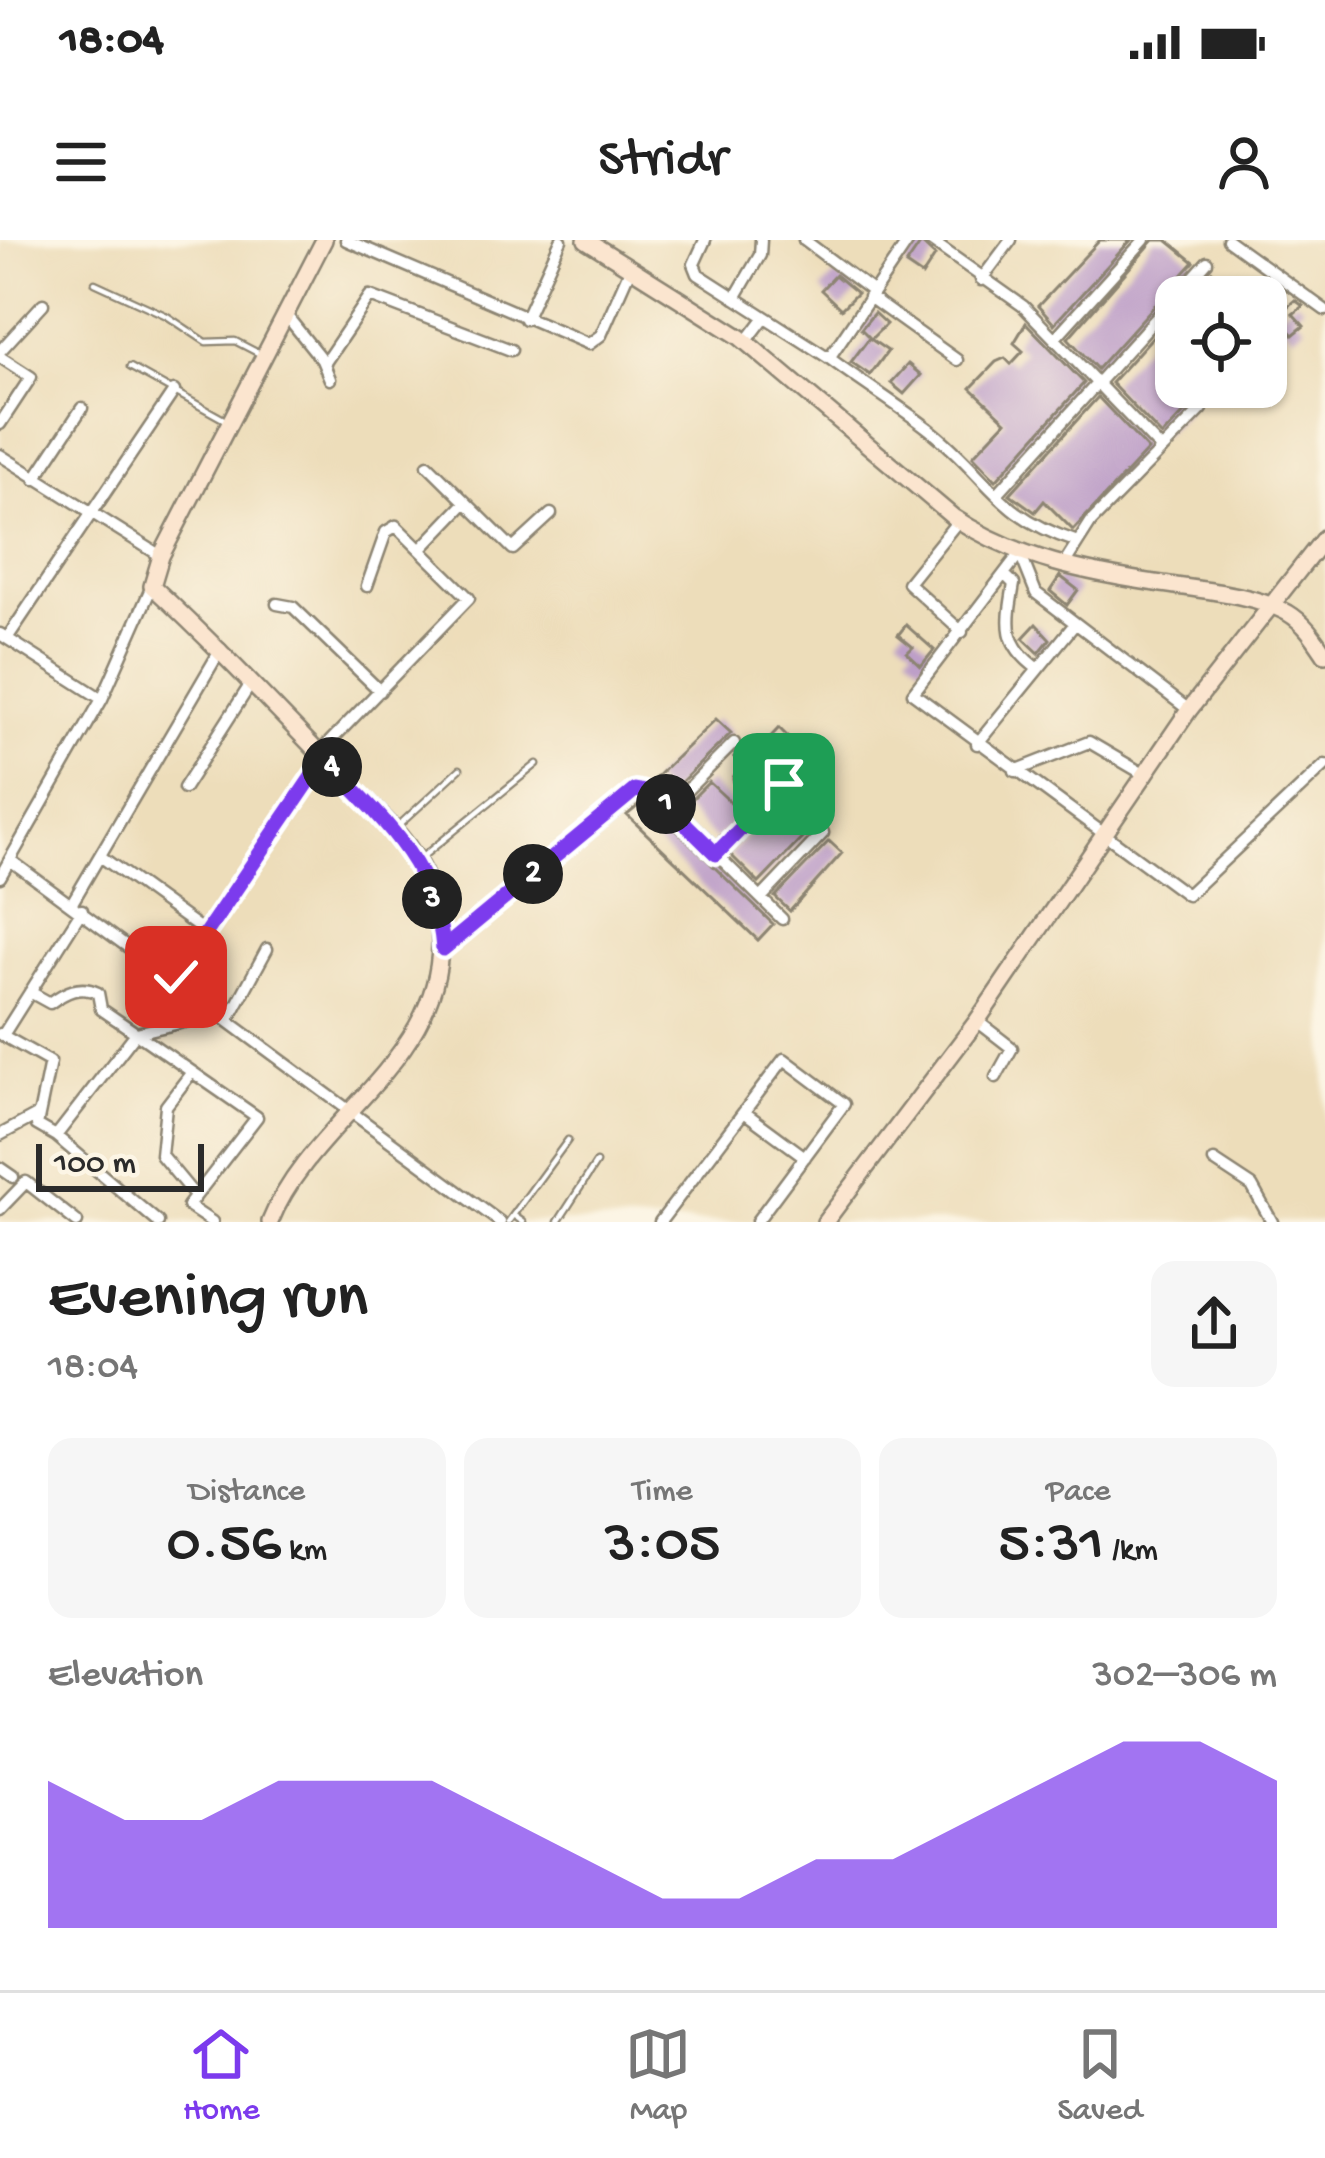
<!DOCTYPE html>
<html lang="en">
<head>
<meta charset="utf-8">
<style>
	body { margin:0; font-family:"Gochi Hand",sans-serif; background:#f6f6f6; color:#222; height:100vh; display:flex; flex-direction:column; font-size:45px; white-space:nowrap }
	* { box-sizing:border-box; margin:0 }
	p { font-size:39px; color:#767676 }
	.icon { flex:none; width:66px; height:66px; fill:none; stroke:currentColor; stroke-width:2; stroke-linecap:round; stroke-linejoin:round }
	.map { position:relative; height:982px; overflow:hidden }
	.panel { display:flex; flex-direction:column; background:#fff; flex:1 }
	.panel>* { flex:none }
	.controls { position:absolute; left:1155px; top:36px; display:grid; gap:24px }
	.controls a { display:grid; place-items:center; width:132px; height:132px; border-radius:24px; background:#fff; box-shadow:0 3px 9px #0004; font-size:60px }
	.scale { position:absolute; left:36px; bottom:30px; width:168px; box-sizing:border-box; padding-left:12px; border:6px solid #2b2b2b; border-top:0; font-size:33px; line-height:42px; white-space:nowrap; color:#2b2b2b; -webkit-text-stroke:9px #fcf5e5; paint-order:stroke }
	.pin { position:absolute; display:grid; place-items:center; width:102px; height:102px; color:#fff; margin:-51px; border-radius:24px; box-shadow:0 6px 18px #0006 }
	.km { position:absolute; width:60px; height:60px; margin:-30px; border-radius:50%; background:#222; color:#fff; font-size:33px; line-height:60px; text-align:center }
	.round { display:grid; place-items:center; flex:none; width:126px; height:126px; border-radius:24px; background:#f6f6f6 }
	.headline { display:flex; align-items:center; justify-content:space-between; height:204px; padding:0 48px }
	h1 { font-size:66px; font-weight:600; line-height:90px }
	.figures { display:grid; grid-template-columns:repeat(3,1fr); gap:18px; height:204px; padding:12px 48px }
	.figures div { display:grid; align-content:center; border-radius:24px; background:#f6f6f6; text-align:center }
	.figures b { font-size:60px; font-weight:600 }
	.figures small { font-size:33px; font-weight:400 }
	.figures p { font-size:33px }
	.chart { height:336px; padding:24px 48px }
	.chart p { display:flex; justify-content:space-between }
	.chart svg { width:100%; height:216px; margin-top:12px; fill:#7c3aed; opacity:.7 }
	.status { display:flex; justify-content:space-between; align-items:center; height:84px; padding:0 60px; background:#fff; direction:ltr }
	.status svg { height:33px; fill:currentColor }
	header { display:flex; justify-content:space-between; align-items:center; height:156px; padding:0 48px; background:#fff; font-size:54px; font-weight:600 }
	.menu { display:flex; justify-content:space-around; align-items:center; height:168px; border-top:3px solid #e0e0e0; background:#fff; font-size:33px; color:#767676 }
	.menu a { display:grid; justify-items:center; gap:6px }
	.menu .current { color:#7c3aed }
	.map>svg:first-child { display:block }
</style>
</head>
<body>
<div class="status"><b>18:04</b><svg viewBox="0 0 49 12"><path d="M0 12V9h3v3zM5 12V6h3v6zM10 12V3h3v9zM15 12V0h3v12zM26 1h20v11H26zM47 4h2v5h-2z"/></svg></div>
<header><svg class="icon" aria-label="menu" viewBox="0 0 24 24"><path d="M4 6h16M4 12h16M4 18h16"/></svg>Stridr<svg class="icon" aria-label="person" viewBox="0 0 24 24"><circle cx="12" cy="8" r="4"/><path d="M4 21q1-7 8-7t8 7"/></svg></header>
<div class="map">
<svg width="1325" height="982" viewBox="0 0 1325 982">
	<rect width="100%" height="100%" fill="#fcf5e5"/>
	<filter id="ink" filterUnits="userSpaceOnUse"><feTurbulence type="fractalNoise" baseFrequency=".00833" numOctaves="2"/><feDisplacementMap in="SourceGraphic" scale="24" xChannelSelector="R" yChannelSelector="G"/><feConvolveMatrix kernelMatrix="1 2 1 2 8 2 1 2 1" color-interpolation-filters="sRGB"/></filter>
	<filter id="wash" filterUnits="userSpaceOnUse"><feTurbulence type="fractalNoise" baseFrequency=".004" numOctaves="4" result="noise"/><feDisplacementMap in="SourceGraphic" scale="48" xChannelSelector="R" yChannelSelector="G"/><feGaussianBlur stdDeviation="2.7" result="paint"/><feColorMatrix in="noise" values="0 0 0 0 0 0 0 0 0 0 0 0 0 0 0 0 0 1.4 0 .05"/><feComposite in="paint" operator="in"/></filter>
	<g filter="url(#wash)">
		<rect width="100%" height="100%" fill="#edddba"/>
		<g id="blocks">
			<path fill="#bd9fc8" d="M 1100,0 L 1131,0 L 1054,84 L 1038,66 Z
				M 1154,0 L 1167,0 L 1194,22 L 1097,129 L 1068,98 Z
				M 921,3 L 935,16 L 922,36 L 906,25 Z
				M 1212,31 L 1239,57 L 1193,57 Z
				M 835,35 L 857,53 L 841,69 L 821,50 Z
				M 1295,60 L 1303,66 L 1293,74 L 1304,86 L 1293,95 L 1276,77 Z
				M 1176,71 L 1176,138 L 1170,148 L 1188,169 L 1162,196 L 1111,143 Z
				M 874,73 L 886,84 L 871,99 L 861,89 Z
				M 1026,83 L 1084,143 L 996,240 L 973,216 L 1006,181 L 971,148 L 996,122 L 1005,118 L 1011,124 L 1023,111 L 1014,103 Z
				M 869,98 L 888,111 L 870,135 L 851,122 Z
				M 908,124 L 921,135 L 904,154 L 891,143 Z
				M 1098,157 L 1148,210 L 1073,290 L 1044,261 L 1035,272 L 1010,254 Z
				M 1060,336 L 1078,350 L 1067,365 L 1050,351 Z
				M 1036,384 L 1050,399 L 1039,413 L 1023,398 Z
				M 906,385 L 934,410 L 921,426 L 907,413 L 913,407 L 898,395 Z
				M 716,479 L 731,493 L 669,554 L 652,541 Z
				M 779,488 L 791,500 L 780,512 L 765,507 L 751,532 L 734,517 L 747,500 L 758,510 Z
				M 709,542 L 742,573 L 716,600 L 683,568 Z
				M 786,556 L 811,589 L 759,643 L 730,614 Z
				M 645,560 L 773,684 L 758,700 L 627,575 Z
				M 829,601 L 842,613 L 790,671 L 775,657 Z"/>
		</g>
	</g>
	<g filter="url(#ink)">
		<use href="#blocks" fill-opacity="0" stroke="#8c8472" stroke-width="3"/>
		<g fill="none" stroke-linecap="round" stroke-linejoin="round">
			<defs>
				<path id="lane" d="M 95,43 L 167,76 L 206,102 L 235,101 L 260,114
					M 130,127 L 227,181
					M 397,587 L 460,529
					M 422,617 L 537,524
					M 513,975 L 523,982
					M 508,982 L 568,900
					M 558,982 L 596,923"/>
				<path id="street" d="M 346,0 L 589,104 L 601,95 L 631,27
					M 705,0 L 694,24 L 698,34 L 765,77
					M 804,0 L 872,51
					M 930,0 L 1023,66 L 1162,210
					M 1228,0 L 1325,70
					M 981,40 L 1011,0
					M 869,57 L 957,120
					M 735,58 L 760,15 L 761,0
					M 286,75 L 322,120 L 330,139
					M 525,79 L 561,0
					M 1056,97 L 1144,0
					M 746,102 L 765,77 L 829,118 L 909,0
					M 0,111 L 43,64
					M 0,117 L 31,137 L 0,184
					M 829,118 C 861,142 897,164 929,189 C 990,237 996,275 1075,301
					M 324,124 L 370,56 L 511,110
					M 0,215 L 161,316
					M 428,225 L 513,309 L 551,274
					M 35,239 L 82,168
					M 998,253 L 1207,22
					M 958,281 L 908,343 L 962,392
					M 421,309 L 465,263
					M 1020,313 L 913,453 L 1187,655 L 1325,525
					M 1020,313 L 1036,353 L 1189,470
					M 1063,326 L 1091,282 L 1202,169 L 1180,147
					M 1006,336 L 1014,344 C 1007,385 1003,404 1038,429
					M 277,364 L 293,367 L 380,451
					M 0,394 L 102,459
					M 8,397 L 174,151
					M 977,504 L 1074,385
					M 319,513 L 469,358 L 396,286 L 386,292 L 367,346
					M 1015,531 L 1089,502 L 1147,536
					M 739,539 L 757,572
					M 184,548 L 252,442
					M 669,568 L 734,503
					M 716,614 L 784,544
					M 100,616 L 205,692
					M 10,620 L 500,982
					M 0,637 L 102,459 L 152,346
					M 761,658 L 823,593 C 816,573 806,552 784,544 L 770,515
					M 72,663 L 221,409
					M 443,709 L 643,549 L 655,554 L 782,679
					M 176,737 L 324,519
					M 30,752 L 50,763 C 65,752 80,744 98,753 L 101,769 L 136,793 L 193,780 L 206,761
					M 229,779 L 267,709
					M 977,781 L 1012,808 L 996,837
					M 0,794 L 50,822 L 37,885 L 56,896 L 136,793 L 257,877 L 188,966 L 212,982
					M 3,795 L 82,670
					M 192,832 L 166,866 L 161,915 L 195,956
					M 744,872 L 805,917
					M 0,895 L 39,874
					M 56,896 L 158,982
					M 1214,921 L 1252,946 L 1272,982
					M 0,928 L 13,937
					M 0,969 L 26,942 L 77,982
					M 660,982 L 784,819 L 844,864 L 757,981"/>
				<path id="secondary" d="M 586,0 L 740,97 L 953,277 C 1017,319 1087,333 1162,344 C 1201,350 1254,354 1288,373 C 1305,383 1315,399 1325,414
					M 270,982 C 301,905 377,858 417,786 C 447,733 448,676 418,622 C 400,589 365,561 339,534 C 277,470 217,406 152,346 L 161,316 L 324,0
					M 825,982 L 977,781 L 1189,470 L 1325,297"/>
			</defs>
			<use href="#lane" stroke="#8c8472" stroke-width="9"/>
			<use href="#street" stroke="#8c8472" stroke-width="15"/>
			<use href="#secondary" stroke="#8c8472" stroke-width="20"/>
			<use href="#lane" stroke="#fff" stroke-width="4.5"/>
			<use href="#street" stroke="#fff" stroke-width="10"/>
			<use href="#secondary" stroke="#fbe5cf" stroke-width="15"/>
		</g>
	</g>
	<g fill="none" stroke-linecap="round" stroke-linejoin="round" filter="url(#ink)">
		<defs>
			<path id="route" d="M 176,737 L 324,519 C 379,575 437,625 443,709 L 635,550 L 655,554 L 716,614 L 784,544"/>
		</defs>
		<use href="#route" stroke="#fff" stroke-width="24"/>
		<use href="#route" stroke="#7c3aed" stroke-width="15"/>
	</g>
</svg>
<div class="controls">
<a><svg class="icon" aria-label="locate" viewBox="0 0 24 24"><circle cx="12" cy="12" r="6"/><path d="M12 2v4M12 18v4M2 12h4M18 12h4"/></svg></a>
</div>
<div class="scale">100 m</div>
<div class="pin" style="left:784px;top:544px;background:#1e9e55"><svg class="icon" aria-label="arrive" viewBox="0 0 24 24"><path d="M6 21V4h12l-3 4 3 4H6"/></svg></div>
<div class="pin" style="left:176px;top:737px;background:#d93025"><svg class="icon" aria-label="check" viewBox="0 0 24 24"><path d="M5 12l5 5 9-10"/></svg></div>
<b class="km" style="left:666px;top:564px">1</b>
<b class="km" style="left:533px;top:634px">2</b>
<b class="km" style="left:432px;top:659px">3</b>
<b class="km" style="left:332px;top:527px">4</b>
</div>
<section class="panel">
<div class="headline"><div><h1>Evening run</h1><p>18:04</p></div><a class="round"><svg class="icon" aria-label="share" viewBox="0 0 24 24"><path d="M12 15V3M7 8l5-5 5 5M5 13v7h14v-7"/></svg></a></div>
<div class="figures">
<div><p>Distance</p><b>0.56<small> km</small></b></div>
<div><p>Time</p><b>3:05</b></div>
<div><p>Pace</p><b>5:31<small> /km</small></b></div>
</div>
<div class="chart"><p><span>Elevation</span>302–306 m</p>
<svg viewBox="0 0 160 44" preserveAspectRatio="none"><path d="M0 44V14L10 22L20 22L30 14L40 14L50 14L60 22L70 30L80 38L90 38L100 30L110 30L120 22L130 14L140 6L150 6L160 14V44z"/></svg>
</div>
</section>
<nav class="menu">
<a class="current"><svg class="icon" aria-label="home" viewBox="0 0 24 24"><path d="M3 11l9-7 9 7M6 9v11h12V9"/></svg>Home</a>
<a><svg class="icon" aria-label="map" viewBox="0 0 24 24"><path d="M3 6l6-2 6 2 6-2v14l-6 2-6-2-6 2zM9 4v14M15 6v14"/></svg>Map</a>
<a><svg class="icon" aria-label="saved" viewBox="0 0 24 24"><path d="M7 4h10v16l-5-4-5 4z"/></svg>Saved</a>
</nav>
</body>
</html>
